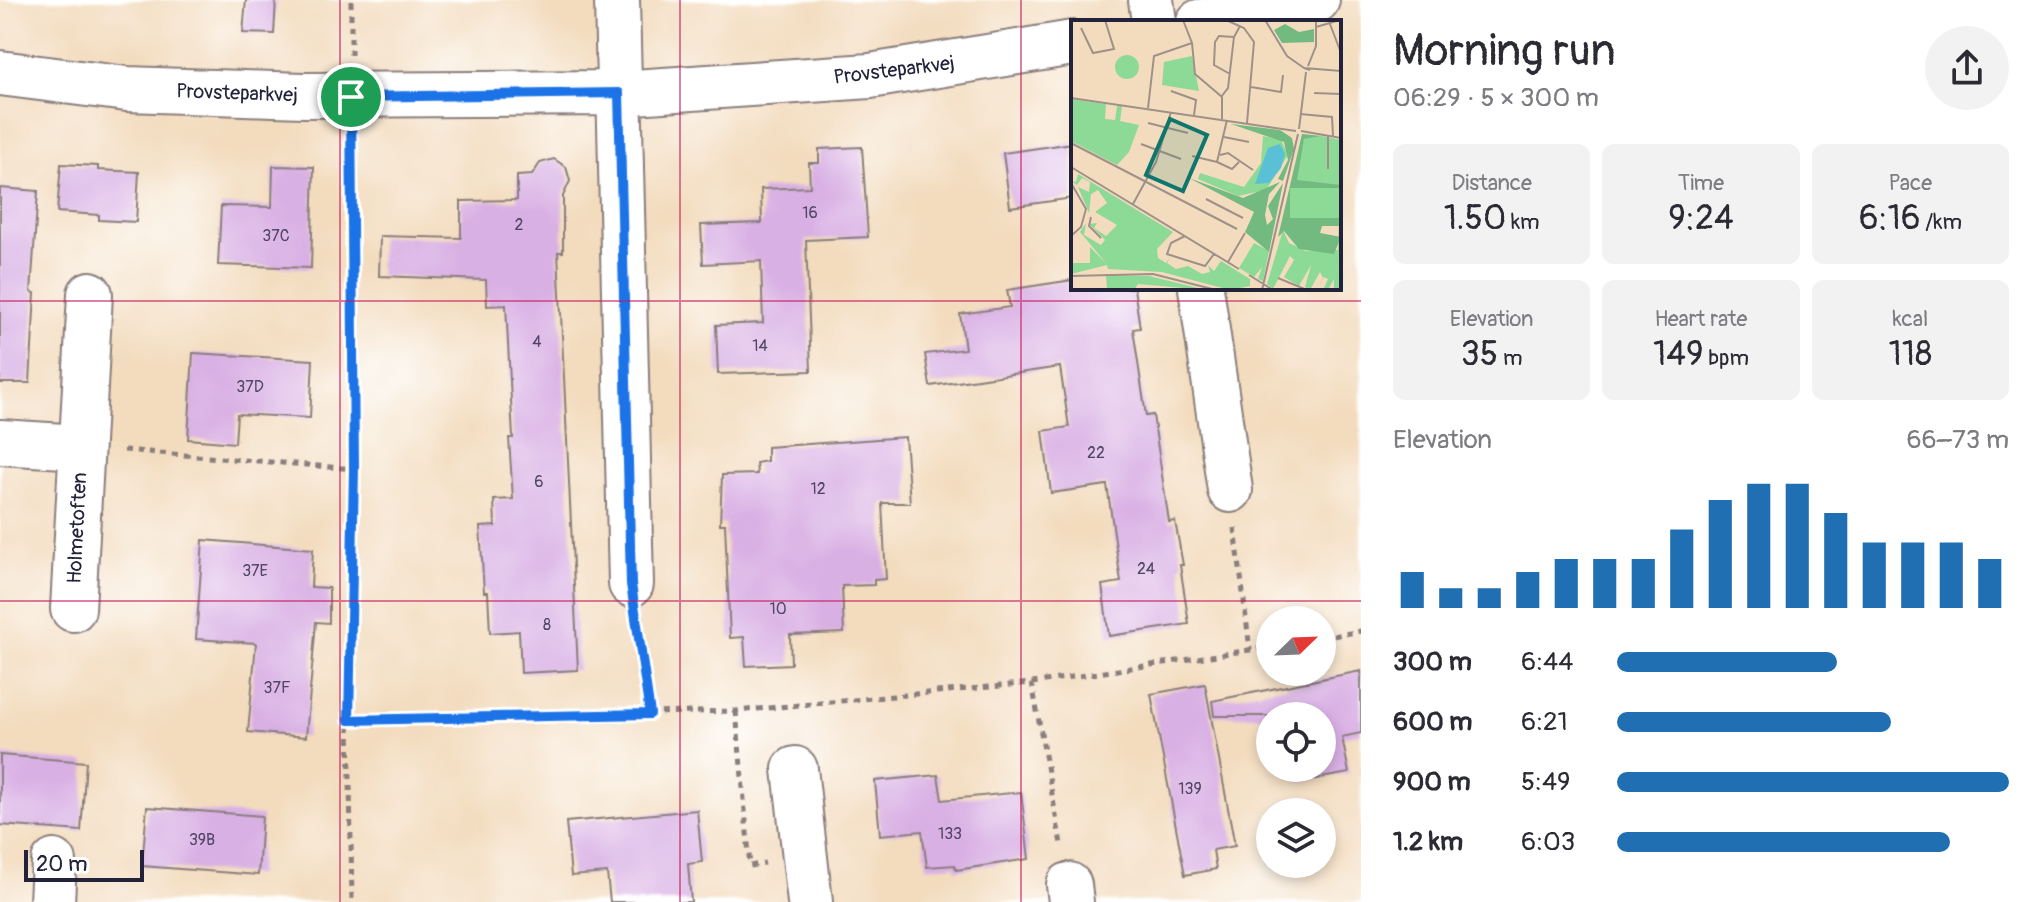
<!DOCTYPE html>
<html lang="en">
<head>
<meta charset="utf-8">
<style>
	body { margin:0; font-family:Pangolin,sans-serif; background:#f2f2f3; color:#2b2b33; height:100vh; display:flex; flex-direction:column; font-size:30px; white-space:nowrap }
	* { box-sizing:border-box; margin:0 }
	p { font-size:26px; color:#7c7c81 }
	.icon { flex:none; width:44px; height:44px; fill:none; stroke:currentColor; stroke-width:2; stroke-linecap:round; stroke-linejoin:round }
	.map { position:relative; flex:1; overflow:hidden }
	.drawer { display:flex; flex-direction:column; background:#fff; width:680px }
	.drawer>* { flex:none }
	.needle { width:52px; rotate:67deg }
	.buttons { position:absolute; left:1256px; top:606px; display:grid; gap:16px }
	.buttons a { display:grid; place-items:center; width:80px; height:80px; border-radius:50%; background:#fff; box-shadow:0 4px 12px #0003; font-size:40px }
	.scale { position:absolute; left:24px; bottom:20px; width:120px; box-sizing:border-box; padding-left:8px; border:4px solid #22223b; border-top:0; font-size:22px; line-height:28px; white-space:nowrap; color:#22223b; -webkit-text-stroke:6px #fff; paint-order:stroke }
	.pin { position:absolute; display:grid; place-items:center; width:68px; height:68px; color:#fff; margin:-34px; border:4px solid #fff; border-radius:50%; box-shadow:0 2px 8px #0007 }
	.round { display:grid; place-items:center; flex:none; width:84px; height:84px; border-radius:42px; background:#f2f2f3 }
	.head { display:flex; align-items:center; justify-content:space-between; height:136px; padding:0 32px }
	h1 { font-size:44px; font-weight:600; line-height:60px }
	.stats { display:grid; grid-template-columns:repeat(3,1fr); gap:12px; height:136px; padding:8px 32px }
	.stats div { display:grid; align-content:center; border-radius:12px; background:#f2f2f3; text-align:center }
	.stats b { font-size:34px; font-weight:600 }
	.stats small { font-size:22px; font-weight:400 }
	.stats p { font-size:22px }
	.chart { height:224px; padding:16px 32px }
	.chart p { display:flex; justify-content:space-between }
	.chart svg { width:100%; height:144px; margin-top:8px; stroke:#1f6fb2; stroke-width:6 }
	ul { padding:0 32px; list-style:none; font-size:26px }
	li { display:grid; grid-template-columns:128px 96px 1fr; align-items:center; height:60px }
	li i { height:20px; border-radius:10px; background:#1f6fb2 }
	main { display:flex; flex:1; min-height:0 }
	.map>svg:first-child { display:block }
</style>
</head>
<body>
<main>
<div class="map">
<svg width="1361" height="902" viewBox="0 0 1361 902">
	<rect width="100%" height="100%" fill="#fff"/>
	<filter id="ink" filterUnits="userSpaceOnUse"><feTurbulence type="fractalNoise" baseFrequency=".0125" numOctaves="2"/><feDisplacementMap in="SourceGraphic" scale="16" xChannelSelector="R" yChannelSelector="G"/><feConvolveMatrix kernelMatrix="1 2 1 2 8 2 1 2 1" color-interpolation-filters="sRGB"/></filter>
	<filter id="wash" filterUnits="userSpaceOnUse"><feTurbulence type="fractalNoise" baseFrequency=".006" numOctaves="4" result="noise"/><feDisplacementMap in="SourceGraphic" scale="32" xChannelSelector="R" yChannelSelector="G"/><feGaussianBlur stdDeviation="1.8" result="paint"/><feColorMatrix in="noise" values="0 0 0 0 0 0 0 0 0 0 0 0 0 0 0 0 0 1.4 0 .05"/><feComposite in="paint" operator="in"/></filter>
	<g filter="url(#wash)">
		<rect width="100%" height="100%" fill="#f3dbbd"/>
		<g id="blocks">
			<path fill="#d9b0e4" d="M 246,0 L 276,0 L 274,34 L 243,33 Z
				M 1073,143 L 1073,198 L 1010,207 L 1003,153 Z
				M 862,147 L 868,237 L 806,240 L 811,371 L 718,374 L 716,325 L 763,323 L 761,261 L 703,264 L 701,225 L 762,223 L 761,189 L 810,187 L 809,163 L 819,163 L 819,149 Z
				M 554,159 L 566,167 L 570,181 L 563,196 L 563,252 L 558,252 L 578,670 L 521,673 L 519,631 L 490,633 L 488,592 L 484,592 L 480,527 L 495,526 L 494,500 L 513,499 L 509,438 L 513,438 L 506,305 L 487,306 L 486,280 L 379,276 L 380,236 L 461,238 L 461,201 L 517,200 L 517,176 L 532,175 L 540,163 Z
				M 61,164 L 98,166 L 98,170 L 139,172 L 136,222 L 99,220 L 99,215 L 57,212 Z
				M 273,166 L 314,167 L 311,268 L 218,265 L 221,206 L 272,207 Z
				M 0,188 L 38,191 L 31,292 L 35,293 L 30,383 L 0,383 Z
				M 1073,280 L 1073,288 L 1134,288 L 1140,328 L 1133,329 L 1146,416 L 1153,415 L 1169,522 L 1175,521 L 1183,565 L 1180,565 L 1189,624 L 1109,636 L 1102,585 L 1121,582 L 1107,485 L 1051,493 L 1043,431 L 1069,427 L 1060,367 L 930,386 L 925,354 L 965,349 L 960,314 L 1010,307 L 1007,290 Z
				M 193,353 L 313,360 L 310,418 L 237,414 L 235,443 L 188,439 Z
				M 905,437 L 910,503 L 882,503 L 886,579 L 874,580 L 874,585 L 842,586 L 844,633 L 790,635 L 791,664 L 746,666 L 744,637 L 730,638 L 725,524 L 720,524 L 722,475 L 757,474 L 756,463 L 767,461 L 767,447 Z
				M 203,540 L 313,549 L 311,587 L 329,588 L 329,623 L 316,622 L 306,737 L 248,732 L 256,643 L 196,639 Z
				M 1361,671 L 1361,733 L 1342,737 L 1349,773 L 1299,782 L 1296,768 L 1322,768 L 1322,716 L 1214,716 L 1212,701 Z
				M 1205,684 L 1235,846 L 1213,850 L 1216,869 L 1185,875 L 1151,694 Z
				M 0,755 L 86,762 L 81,831 L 0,825 Z
				M 938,775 L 942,800 L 1021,792 L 1029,859 L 956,870 L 955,865 L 927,867 L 922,831 L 880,835 L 875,781 Z
				M 147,807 L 262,816 L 258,875 L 142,866 Z
				M 697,810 L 702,862 L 688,864 L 691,902 L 610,902 L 607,873 L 571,876 L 566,822 Z"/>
		</g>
	</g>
	<g filter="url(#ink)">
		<use href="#blocks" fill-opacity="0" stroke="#8a7e7c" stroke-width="2"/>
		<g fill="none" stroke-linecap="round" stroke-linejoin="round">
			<defs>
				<path id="minor" d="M 617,0 L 631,584
					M 1151,0 L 1154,22
					M 1199,22 L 1317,0
					M 0,73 L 127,89 L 304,95 L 619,93 L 870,76 L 1073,43
					M 1201,288 L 1230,490
					M 0,442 L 81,447
					M 73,609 L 90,294
					M 795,769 L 810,902
					M 1069,885 L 1071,902
					M 52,902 L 54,862"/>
			</defs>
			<use href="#minor" stroke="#8a7e7c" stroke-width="48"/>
			<path stroke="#8a7e7c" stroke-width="5" stroke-dasharray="6 6" stroke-linecap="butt" d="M 351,55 L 351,0
				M 351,137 L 354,469 L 349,720 L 352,902
				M 124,450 L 354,469
				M 1235,528 L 1250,650
				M 637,623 L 650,714
				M 1322,638 L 1361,631
				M 1032,683 L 1061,844
				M 736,711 L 750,866 L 765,863
				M 349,720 L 736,711 L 1032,683 L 1270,647"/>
			<use href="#minor" stroke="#fff" stroke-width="44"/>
		</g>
	</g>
	<g fill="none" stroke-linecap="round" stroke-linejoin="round" filter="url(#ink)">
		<defs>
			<path id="route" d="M 619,93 L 631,584 L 650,714 L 349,720 L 354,469 L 351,97 Z"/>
		</defs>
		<use href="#route" stroke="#fff" stroke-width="16"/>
		<use href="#route" stroke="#1a73e8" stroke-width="10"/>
	</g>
	<path fill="none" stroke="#c2185b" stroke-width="2" stroke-opacity="0.55" d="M 340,0 L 340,902M 680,0 L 680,902M 1021,0 L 1021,902M 0,301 L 1361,301M 0,601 L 1361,601"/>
	<g text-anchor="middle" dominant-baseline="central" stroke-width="6" stroke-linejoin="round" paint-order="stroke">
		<g font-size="16" fill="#504665">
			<text x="810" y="213">16</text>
			<text x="519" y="225">2</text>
			<text x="276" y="236">37C</text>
			<text x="537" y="342">4</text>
			<text x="760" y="346">14</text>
			<text x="250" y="387">37D</text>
			<text x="1096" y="453">22</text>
			<text x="539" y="482">6</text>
			<text x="818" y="489">12</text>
			<text x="1146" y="569">24</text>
			<text x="255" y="571">37E</text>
			<text x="778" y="609">10</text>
			<text x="547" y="625">8</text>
			<text x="277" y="688">37F</text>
			<text x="1190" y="789">139</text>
			<text x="950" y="834">133</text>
			<text x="202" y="840">39B</text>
		</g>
		<g font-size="20" fill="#22223b" stroke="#fff">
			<text transform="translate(894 70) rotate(-7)">Provsteparkvej</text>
			<text transform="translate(237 93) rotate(2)">Provsteparkvej</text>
			<text transform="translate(77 528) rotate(-87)">Holmetoften</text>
		</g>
	</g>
	<g transform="translate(1071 20)">
		<rect width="270" height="270" fill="#f3dbbd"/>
		<path d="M44 47a12 12 0 1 1 24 0a12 12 0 1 1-24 0ZM 121,36 L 128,71 L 91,65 L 93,42 ZM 0,79 L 35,84 L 34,99 L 44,100 L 46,86 L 51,86 L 49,101 L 68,105 L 58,132 L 46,145 L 0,121 ZM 192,116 L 210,120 L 217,135 L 195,170 L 167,176 L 127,159 L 129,153 L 173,167 L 190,143 ZM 251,116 L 270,120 L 270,267 L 263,270 L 263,259 L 257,270 L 252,270 L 257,259 L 253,257 L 245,270 L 252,258 L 249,252 L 239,270 L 234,267 L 240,245 L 228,266 L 213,257 L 223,240 L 219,236 L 202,269 L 196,264 L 212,210 L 218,223 L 235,231 L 267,230 L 268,199 L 219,198 L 219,168 L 233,119 ZM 7,154 L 102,212 L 86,229 L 87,238 L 95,243 L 99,237 L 96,243 L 105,249 L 117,246 L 131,254 L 139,252 L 137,245 L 143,251 L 150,241 L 179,259 L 179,266 L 159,270 L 91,252 L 37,249 L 36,245 L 0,254 L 0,243 L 19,243 L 19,227 L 35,243 L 9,212 L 15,203 L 13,215 L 30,225 L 34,220 L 18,204 L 26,203 L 23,208 L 35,216 L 46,205 L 24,192 L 36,183 L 27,170 L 20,174 L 18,193 L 7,167 L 18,172 L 19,162 L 11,158 L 6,165 L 0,161 L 5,162 ZM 183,223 L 198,231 L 192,261 L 187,259 L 191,247 L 183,257 L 168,248 ZM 35,255 L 78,256 L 135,270 L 67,264 L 63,270 L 36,270 Z" fill="#8dda97"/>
		<path d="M 214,4 L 228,12 L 243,9 L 243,22 L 211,23 L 203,10 ZM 160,104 L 209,110 L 221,118 L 223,129 L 212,161 L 207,159 L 217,140 L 213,122 ZM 231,114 L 251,116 L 233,119 L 226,160 L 270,165 L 269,206 L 251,206 L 249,213 L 270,217 L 263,234 L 228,229 L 213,211 L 207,217 ZM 219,168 L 268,168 L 268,198 L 219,198 ZM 118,158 L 172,178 L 209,162 L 198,174 L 194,195 L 196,205 L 202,199 L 197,186 L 212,163 L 198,232 L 174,212 L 183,192 Z" fill="#72ba80" fill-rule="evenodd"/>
		<path d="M 209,124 L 214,134 L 210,148 L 198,163 L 184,164 L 197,128 Z" fill="#59c0d6"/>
		<path fill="none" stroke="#9f9189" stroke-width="2" d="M 112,0 L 121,23 L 124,54 L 151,77 L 151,99M 155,0 L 173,8 L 183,22 L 176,103M 194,0 L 216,36 L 233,48M 259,4 L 270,33M 245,7 L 269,0M 10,8 L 22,33 L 43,29 L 34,0M 237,46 L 245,26 L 245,0M 239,50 L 233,48 L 270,51M 159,54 L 143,45 L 144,22 L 148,16 L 163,17M 180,67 L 210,72 L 212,55M 100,71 L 125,80 L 123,95M 243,73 L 270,74M 150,77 L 157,68 L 163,17 L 169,6M 0,78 L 225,111M 77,88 L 83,36 L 121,23M 229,94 L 261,97 L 262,116M 77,103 L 117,113M 228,109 L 235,52M 230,111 L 270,118M 153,117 L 178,122M 0,123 L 166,209M 70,124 L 110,139M 149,135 L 157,133 L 182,150M 121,136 L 146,142 L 156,100M 146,142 L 161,149 L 168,142M 0,147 L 168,249M 257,149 L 257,116M 0,163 L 15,189 L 10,207 L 0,216M 135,179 L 172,198M 62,184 L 85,142 L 100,92M 20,197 L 18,206 L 30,218M 114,216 L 100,223 L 96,234 L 134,246 L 143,234M 157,242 L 174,213M 178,255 L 202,270M 0,256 L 82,254 L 145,270M 207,258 L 236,270M 191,270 L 227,114"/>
		<path fill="#0f766e" fill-opacity="0.15" stroke="#0f766e" stroke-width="4" d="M 99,99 L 136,115 L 112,171 L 75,155 Z"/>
		<rect width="270" height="270" fill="none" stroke="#22223b" stroke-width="4"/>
	</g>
</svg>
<div class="buttons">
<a><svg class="needle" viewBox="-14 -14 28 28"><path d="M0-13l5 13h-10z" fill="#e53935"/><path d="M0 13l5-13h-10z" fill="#7c7c81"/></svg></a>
<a><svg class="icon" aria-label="locate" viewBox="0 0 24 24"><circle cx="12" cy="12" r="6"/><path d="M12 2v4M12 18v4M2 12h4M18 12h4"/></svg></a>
<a><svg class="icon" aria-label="layers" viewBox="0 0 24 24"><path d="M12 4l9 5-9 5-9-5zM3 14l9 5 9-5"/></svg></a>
</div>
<div class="scale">20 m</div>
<div class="pin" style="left:351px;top:97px;background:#1e9e55"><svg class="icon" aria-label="arrive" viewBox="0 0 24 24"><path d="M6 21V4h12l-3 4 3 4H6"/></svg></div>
</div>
<section class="drawer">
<div class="head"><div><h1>Morning run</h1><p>06:29 · 5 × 300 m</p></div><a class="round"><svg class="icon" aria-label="share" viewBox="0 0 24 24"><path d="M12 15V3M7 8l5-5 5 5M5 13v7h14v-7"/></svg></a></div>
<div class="stats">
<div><p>Distance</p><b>1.50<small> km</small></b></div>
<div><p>Time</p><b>9:24</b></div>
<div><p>Pace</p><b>6:16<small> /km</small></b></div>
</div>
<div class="stats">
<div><p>Elevation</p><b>35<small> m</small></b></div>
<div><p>Heart rate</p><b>149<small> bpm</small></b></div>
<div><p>kcal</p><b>118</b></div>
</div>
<div class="chart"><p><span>Elevation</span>66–73 m</p>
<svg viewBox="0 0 160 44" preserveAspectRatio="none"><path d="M5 44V33M15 44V38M25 44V38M35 44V33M45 44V29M55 44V29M65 44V29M75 44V20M85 44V11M95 44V6M105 44V6M115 44V15M125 44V24M135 44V24M145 44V24M155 44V29"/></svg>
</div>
<ul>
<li><b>300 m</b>6:44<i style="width:56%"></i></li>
<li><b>600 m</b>6:21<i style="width:70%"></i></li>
<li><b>900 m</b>5:49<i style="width:100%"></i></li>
<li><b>1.2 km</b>6:03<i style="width:85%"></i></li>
</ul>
</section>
</main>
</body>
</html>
